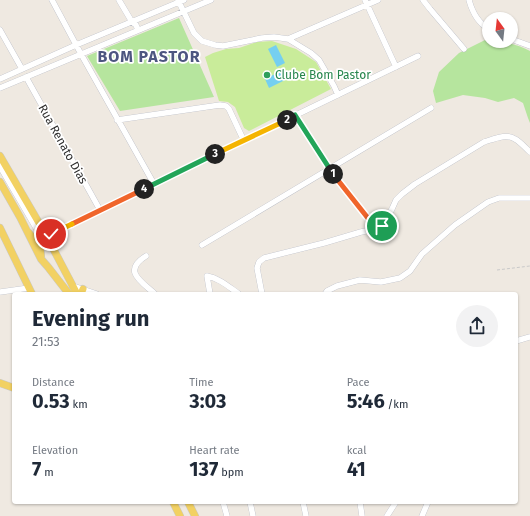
<!DOCTYPE html>
<html lang="en">
<head>
<meta charset="utf-8">
<style>
	body { margin:0; font-family:"Fira Sans",sans-serif; background:#f2f2f3; color:#1f2937; height:100vh; display:flex; flex-direction:column; font-size:15px; white-space:nowrap }
	* { box-sizing:border-box; margin:0 }
	p { font-size:13px; color:#747a83 }
	.icon { flex:none; width:22px; height:22px; fill:none; stroke:currentColor; stroke-width:2; stroke-linecap:round; stroke-linejoin:round }
	.map { position:relative; flex:1; overflow:hidden }
	.sheet { position:absolute; left:12px; top:292px; width:506px; height:212px; display:flex; flex-direction:column; background:#fff; border-radius:4px; box-shadow:0 1px 3px #0004 }
	.sheet>* { flex:none }
	.needle { width:26px; rotate:345deg }
	.fabs { position:absolute; left:482px; top:12px; display:grid; gap:8px }
	.fabs a { display:grid; place-items:center; width:36px; height:36px; border-radius:50%; background:#fff; box-shadow:0 1px 3px #0004; font-size:20px }
	.pin { position:absolute; display:grid; place-items:center; width:34px; height:34px; color:#fff; margin:-17px; border:2px solid #fff; border-radius:50%; box-shadow:0 1px 4px #0007 }
	.km { position:absolute; width:20px; height:20px; margin:-10px; border-radius:50%; background:#222; color:#fff; font-size:11px; line-height:20px; text-align:center }
	.round { display:grid; place-items:center; flex:none; width:42px; height:42px; border-radius:21px; background:#f2f2f3 }
	.overview { display:flex; align-items:center; justify-content:space-between; height:68px; padding:0 20px }
	h1 { font-size:22px; font-weight:700; line-height:30px }
	.stats { display:grid; grid-template-columns:repeat(3,1fr); gap:6px; height:68px; padding:4px 20px }
	.stats div { display:grid; align-content:center }
	.stats b { font-size:20px; font-weight:700 }
	.stats small { font-size:11px; font-weight:400 }
	.stats p { font-size:11px }
	.map>svg:first-child { display:block }
</style>
</head>
<body>
<div class="map">
<svg width="530" height="516" viewBox="0 0 530 516">
	<rect width="100%" height="100%" fill="#efe9e1"/>
	<path fill="#b6e59e" d="M 179,18 L 214,97 L 120,111 L 87,56 Z
		M 485,40 L 489,40 L 489,41 C 503,41 518,44 530,51 L 530,123 L 528,118 L 523,103 L 514,98 L 498,102 L 485,98 L 463,95 L 436,103 L 433,91 L 439,72 L 459,53 Z"/>
	<path fill="#c9ec9a" d="M 272,41 L 296,49 L 316,62 L 331,89 L 249,131 L 244,128 L 235,107 L 228,102 L 219,101 L 205,57 L 213,53 L 226,49 L 239,48 L 257,42 Z"/>
	<path fill="#75cff0" d="M 276,45 L 285,63 L 277,67 L 268,49 Z
		M 283,70 L 287,79 L 269,88 L 265,79 Z"/>
	<g fill="none" stroke-linecap="round" stroke-linejoin="round">
		<defs>
			<path id="minor" d="M 52,0 L 81,54 L 154,184
				M 119,0 L 132,22 L 136,25 L 138,30
				M 178,0 L 194,33 L 202,41 L 215,45 L 223,46 L 262,38 L 274,37 L 288,39 L 311,53 L 319,60 L 334,86 L 338,95
				M 365,0 L 396,67
				M 423,0 L 430,9 L 464,49
				M 469,0 C 472,11 478,23 489,29
				M 0,30 L 22,69
				M 288,39 L 378,0
				M 511,39 L 530,46
				M 26,77 L 100,210
				M 0,79 L 76,45 L 184,0
				M 0,88 L 211,0
				M 295,115 L 329,169 L 371,222
				M 117,120 L 220,105 L 226,106 L 229,109 L 244,141
				M 3,162 L 2,170 L 39,233 L 46,235
				M371 224a6 6 0 1 1 12 0a6 6 0 1 1-12 0Z
				M 382,226 L 392,209 L 396,200 L 402,194 L 415,184 L 484,142 C 494,139 506,133 515,139 C 521,142 525,148 530,152
				M 46,236 L 418,56
				M 202,245 L 431,108
				M 146,256 C 122,271 141,281 155,294
				M 73,286 L 97,294
				M 0,292 L 29,288
				M 210,294 L 207,276 C 219,278 229,287 239,294
				M 262,294 L 257,268 L 259,262 L 264,258 L 324,243 L 361,232 L 375,229
				M 325,294 L 327,291 L 337,286 L 360,280 L 381,282 L 400,278 L 410,271 L 422,254 L 455,225 L 488,202 L 499,198 L 530,198
				M 516,341 L 530,337
				M 223,502 L 227,516
				M 250,502 L 253,516
				M 303,502 L 306,516
				M 360,502 L 362,516
				M 387,516 L 396,502
				M 422,516 L 428,502"/>
			<path id="major" d="M 0,156 L 46,235 L 77,294
				M 0,182 L 20,217 L 41,259 L 48,267 L 69,294
				M 0,228 L 32,294
				M 29,233 L 31,236 C 37,238 40,238 46,236
				M 41,256 L 40,246 L 46,236
				M 81,294 L 83,289
				M 0,383 L 14,388
				M 173,502 L 180,516
				M 188,502 L 195,516"/>
		</defs>
		<use href="#minor" stroke="#b4b7c1" stroke-width="6"/>
		<use href="#major" stroke="#c9c9c9" stroke-width="8"/>
		<path stroke="#c9c9c9" stroke-width="1" stroke-dasharray="3 2" stroke-linecap="butt" d="M 497,270 L 530,266"/>
		<use href="#minor" stroke="#fff" stroke-width="5.5"/>
		<use href="#major" stroke="#f2d163" stroke-width="7"/>
	</g>
	<g fill="none" stroke-linecap="round" stroke-linejoin="round">
		<defs>
			<path id="split-1" d="M 333,174 L 371,222 L 372,227 L 377,230 L 380,228 L 382,226"/>
			<path id="split-2" d="M 287,120 L 295,115 L 333,174"/>
			<path id="split-3" d="M 215,154 L 287,120"/>
			<path id="split-4" d="M 144,189 L 215,154"/>
			<path id="split-5" d="M 72,224 L 144,189"/>
			<path id="split-6" d="M 51,234 L 72,224"/>
		</defs>
		<use href="#split-1" stroke="#fff" stroke-width="8"/>
		<use href="#split-2" stroke="#fff" stroke-width="8"/>
		<use href="#split-3" stroke="#fff" stroke-width="8"/>
		<use href="#split-4" stroke="#fff" stroke-width="8"/>
		<use href="#split-5" stroke="#fff" stroke-width="8"/>
		<use href="#split-6" stroke="#fff" stroke-width="8"/>
		<use href="#split-1" stroke="#f0652b" stroke-width="5"/>
		<use href="#split-2" stroke="#22a559" stroke-width="5"/>
		<use href="#split-3" stroke="#f5b400" stroke-width="5"/>
		<use href="#split-4" stroke="#22a559" stroke-width="5"/>
		<use href="#split-5" stroke="#f0652b" stroke-width="5"/>
		<use href="#split-6" stroke="#f5b400" stroke-width="5"/>
	</g>
	<circle fill="#2e9e5b" stroke="#fff" stroke-width="1.5" cx="267" cy="75" r="4"/>
	<g text-anchor="middle" dominant-baseline="central" stroke-width="3.5" stroke-linejoin="round" paint-order="stroke">
		<g font-size="12" fill="#27864d" stroke="#fff" text-anchor="start">
			<text x="275" y="75">Clube Bom Pastor</text>
		</g>
		<g font-size="12" fill="#2e2e2e" stroke="#fff">
			<text transform="translate(63 144) rotate(61)">Rua Renato Dias</text>
		</g>
		<g font-size="16" font-weight="bold" letter-spacing="1" fill="#4d5680" stroke="#fff">
			<text x="149" y="56">BOM PASTOR</text>
		</g>
	</g>
</svg>
<div class="fabs">
<a><svg class="needle" viewBox="-14 -14 28 28"><path d="M0-13l5 13h-10z" fill="#e53935"/><path d="M0 13l5-13h-10z" fill="#747a83"/></svg></a>
</div>
<div class="pin" style="left:382px;top:226px;background:#1e9e55"><svg class="icon" aria-label="arrive" viewBox="0 0 24 24"><path d="M6 21V4h12l-3 4 3 4H6"/></svg></div>
<div class="pin" style="left:51px;top:234px;background:#d93025"><svg class="icon" aria-label="check" viewBox="0 0 24 24"><path d="M5 12l5 5 9-10"/></svg></div>
<b class="km" style="left:333px;top:174px">1</b>
<b class="km" style="left:287px;top:120px">2</b>
<b class="km" style="left:215px;top:154px">3</b>
<b class="km" style="left:144px;top:189px">4</b>
<section class="sheet">
<div class="overview"><div><h1>Evening run</h1><p>21:53</p></div><a class="round"><svg class="icon" aria-label="share" viewBox="0 0 24 24"><path d="M12 15V3M7 8l5-5 5 5M5 13v7h14v-7"/></svg></a></div>
<div class="stats">
<div><p>Distance</p><b>0.53<small> km</small></b></div>
<div><p>Time</p><b>3:03</b></div>
<div><p>Pace</p><b>5:46<small> /km</small></b></div>
</div>
<div class="stats">
<div><p>Elevation</p><b>7<small> m</small></b></div>
<div><p>Heart rate</p><b>137<small> bpm</small></b></div>
<div><p>kcal</p><b>41</b></div>
</div>
</section>
</div>
</body>
</html>
